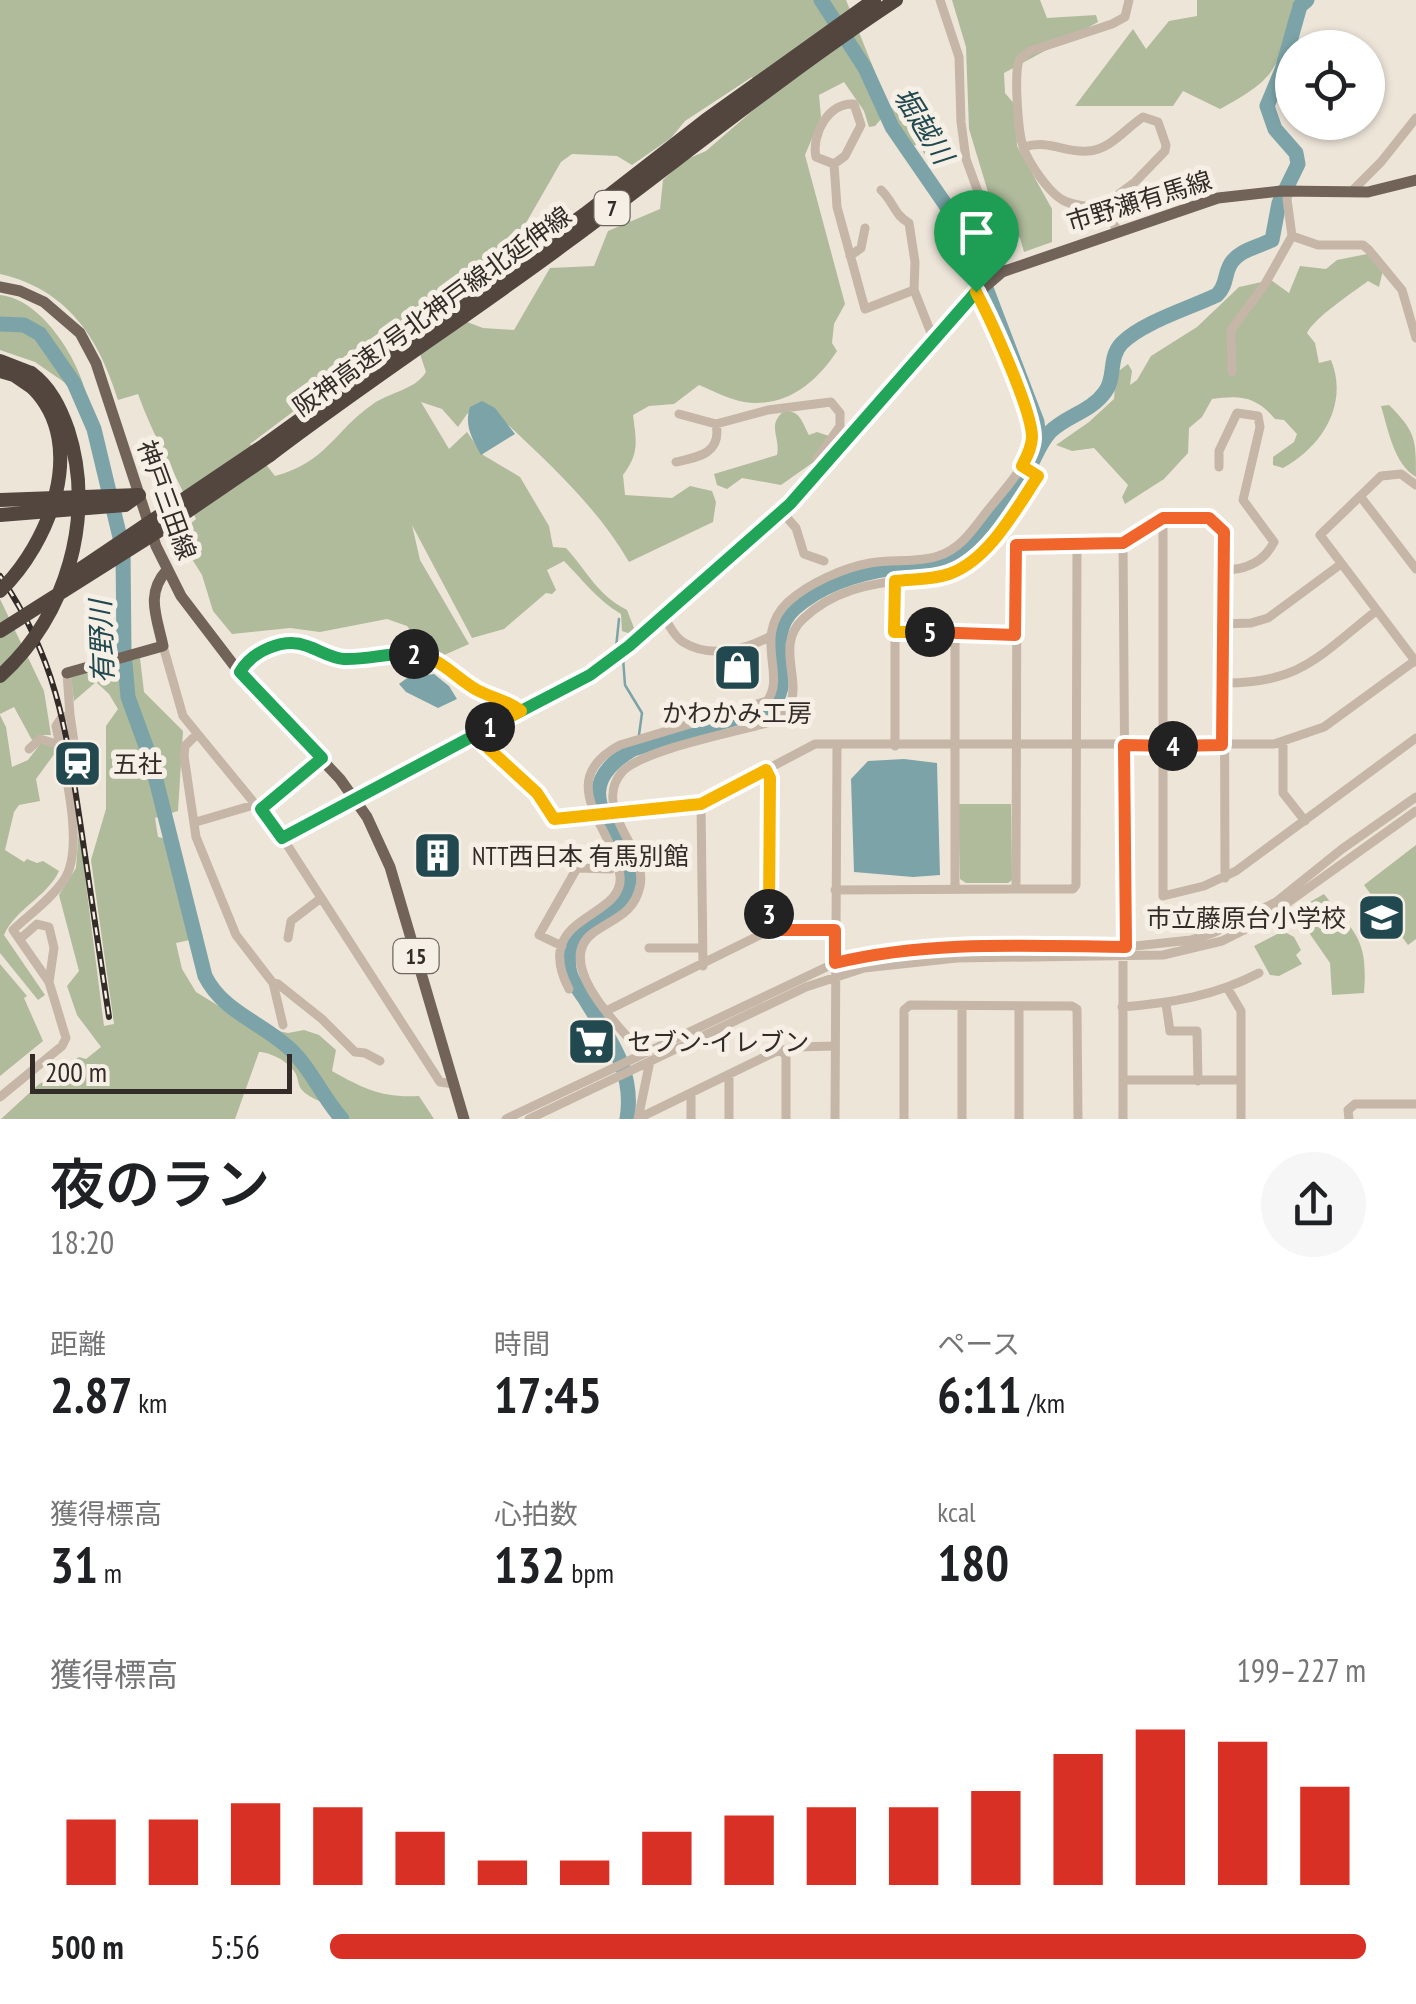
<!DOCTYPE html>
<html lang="ja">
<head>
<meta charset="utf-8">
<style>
	body { margin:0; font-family:"PT Sans Narrow","Noto Sans JP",sans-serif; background:#f6f6f6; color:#202124; height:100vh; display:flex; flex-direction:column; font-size:38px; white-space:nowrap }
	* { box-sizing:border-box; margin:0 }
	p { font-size:32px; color:#757577 }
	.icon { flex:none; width:55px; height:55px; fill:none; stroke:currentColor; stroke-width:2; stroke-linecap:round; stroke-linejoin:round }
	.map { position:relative; height:1119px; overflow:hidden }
	.panel { display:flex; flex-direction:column; background:#fff; flex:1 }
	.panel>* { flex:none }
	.buttons { position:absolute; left:1275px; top:30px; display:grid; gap:20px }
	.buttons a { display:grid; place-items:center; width:110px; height:110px; border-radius:50%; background:#fff; box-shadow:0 2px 8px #0004; font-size:50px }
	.scale { position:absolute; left:30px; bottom:25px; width:262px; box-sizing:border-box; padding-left:10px; border:5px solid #322b27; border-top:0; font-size:28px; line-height:35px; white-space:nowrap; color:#322b27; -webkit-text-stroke:8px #f6efe5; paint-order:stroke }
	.pin { position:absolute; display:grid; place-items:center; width:85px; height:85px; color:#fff; margin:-102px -42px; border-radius:50% 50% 50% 0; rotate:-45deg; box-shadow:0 0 10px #0007 }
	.pin .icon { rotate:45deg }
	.km { position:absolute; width:50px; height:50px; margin:-25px; border-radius:50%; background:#222; color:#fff; font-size:28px; line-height:50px; text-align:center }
	.round { display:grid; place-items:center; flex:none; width:105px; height:105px; border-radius:52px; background:#f6f6f6 }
	.head { display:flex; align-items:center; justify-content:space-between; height:170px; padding:0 50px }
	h1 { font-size:55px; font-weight:600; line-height:75px }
	.metrics { display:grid; grid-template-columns:repeat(3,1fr); gap:15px; height:170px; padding:10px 50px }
	.metrics div { display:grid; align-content:center }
	.metrics b { font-size:50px; font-weight:600 }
	.metrics small { font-size:28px; font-weight:400 }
	.metrics p { font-size:28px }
	.chart { height:280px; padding:20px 50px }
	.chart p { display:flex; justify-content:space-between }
	.chart svg { width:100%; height:180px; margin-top:10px; stroke:#d93025; stroke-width:6 }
	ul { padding:0 50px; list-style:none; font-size:32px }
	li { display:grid; grid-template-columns:160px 120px 1fr; align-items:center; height:75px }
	li i { height:25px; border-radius:12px; background:#d93025 }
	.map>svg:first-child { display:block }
</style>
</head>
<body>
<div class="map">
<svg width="1416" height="1119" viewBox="0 0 1416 1119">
	<rect width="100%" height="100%" fill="#eee5d9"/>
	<path fill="#afbb9b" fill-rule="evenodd" d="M 0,0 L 846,0 L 889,107 C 911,115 928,126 931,151 L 924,154 L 920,143 L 911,147 L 883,117 L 875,126 L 869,127 L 864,111 L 844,82 L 819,95 L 821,117 L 805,155 L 845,304 L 834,324 L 832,343 L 837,351 C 816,383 786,408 744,402 C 729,399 713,391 699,385 L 674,404 L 649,406 L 633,415 C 636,440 640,453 623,475 L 625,495 L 672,498 L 690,486 L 712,491 L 716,502 L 713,522 L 629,562 C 593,500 538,454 486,404 L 467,414 L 458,427 L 442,409 L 421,402 L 449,449 L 467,432 L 483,455 L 520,477 L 549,526 L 553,547 L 566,548 C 588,572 597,595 627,610 L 634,628 L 631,634 L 622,631 L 621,614 C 597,600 583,580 564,561 L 547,570 L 556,590 L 552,594 L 546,593 L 504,629 L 472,638 L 412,525 L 420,560 L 469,644 L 442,656 L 427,649 L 407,626 L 387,619 L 320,632 L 290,628 L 232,634 L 213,611 L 202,575 L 177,535 L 196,519 C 177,477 154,438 138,394 L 118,400 C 99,338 67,289 0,274 ZM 752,77 L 765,100 L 706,151 L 685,160 L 663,180 L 660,209 L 608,231 L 594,266 L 550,268 L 514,330 L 483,328 L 467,322 L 457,276 L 503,263 L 561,162 L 572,154 L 617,156 L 632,165 L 671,138 L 685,121 ZM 412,330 L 426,372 C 415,390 390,392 373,404 C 333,432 327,462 275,476 L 250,444 L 367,356 Z
		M 952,0 L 1040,0 L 1047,18 L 1096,15 L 1098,22 L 1004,73 L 1005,93 L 1016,106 L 1017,146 L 1052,209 L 1052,242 L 1024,252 L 1020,238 L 998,225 L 969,129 L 966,47 Z
		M 1197,0 L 1303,0 L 1292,6 C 1279,69 1277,78 1220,109 L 1183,91 L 1173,106 L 1075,106 L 1133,29 L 1146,49 L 1169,21 L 1197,16 Z
		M 1367,254 L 1383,270 L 1379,287 L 1368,281 C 1352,293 1314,318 1307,333 L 1315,343 L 1319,363 L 1331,360 C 1349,404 1322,447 1283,468 L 1273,465 L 1273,457 L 1294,442 L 1297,434 L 1284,420 L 1275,419 C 1256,396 1240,395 1212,399 L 1202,417 L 1189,428 L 1188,453 L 1164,479 L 1125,504 L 1122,497 L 1128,485 L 1094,448 L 1072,451 L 1056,445 L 1089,422 L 1114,399 L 1116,373 L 1128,364 L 1132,371 L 1130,385 L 1137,380 L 1151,356 L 1197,327 L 1239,287 L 1271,280 L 1289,293 L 1300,266 L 1326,269 L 1337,260 Z
		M 0,295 C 42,299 80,361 87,398 L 35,362 L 0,350 Z
		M 1389,405 C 1416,432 1416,439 1416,477 C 1394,464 1388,429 1381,406 Z
		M 784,411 C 800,410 802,422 809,435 L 817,432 L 829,436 L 825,454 L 781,485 L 742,478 L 727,489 L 717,485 L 714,474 L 777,455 C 781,437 766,426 784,411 Z
		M 0,599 L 44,691 L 51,735 L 41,735 L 32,740 L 14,707 L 0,714 Z
		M 140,658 L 144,692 L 183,731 L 178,811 L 155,818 L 158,837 L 176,841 L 203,937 L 176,943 L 182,969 L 196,992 L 227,1011 L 248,1013 L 273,1030 L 288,1033 L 304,1030 L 319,1035 L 336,1050 L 332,1071 C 364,1089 382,1098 419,1096 L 434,1119 L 346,1119 C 329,1100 321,1105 305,1093 C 296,1086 300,1079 294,1071 C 287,1061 270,1052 259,1052 L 235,1119 L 1,1119 L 38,1085 L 79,1057 L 86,1059 L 101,1047 L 77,1015 L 67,986 L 79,971 L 59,895 L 76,868 L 79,829 L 104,1026 L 114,1024 L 91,860 L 106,809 L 106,726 L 118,709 L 109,694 L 96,682 L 74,701 L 71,677 Z
		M 0,715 L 6,727 L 12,767 L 28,760 L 41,743 L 54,746 L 55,753 L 36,779 L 40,801 L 19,805 L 14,812 L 5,850 L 24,862 L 27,859 L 37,863 L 43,861 L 59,871 C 47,897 15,909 4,935 L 45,995 L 38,1000 L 0,953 Z
		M 958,804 L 1011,804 L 1012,880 L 1008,883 L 966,883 L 960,879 Z
		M 1416,845 L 1416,939 L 1408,945 L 1364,885 Z
		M 1324,894 C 1356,935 1368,938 1364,993 L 1332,995 L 1330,963 L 1294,911 Z
		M 1283,931 L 1294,937 L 1301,950 L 1296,955 L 1302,964 L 1279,976 L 1270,975 L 1254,946 Z
		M 0,964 L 27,996 L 24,998 L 43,1041 L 0,1076 Z"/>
	<path fill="#7ca4a8" d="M 482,401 L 495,408 L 515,434 L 481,455 C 472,438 464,426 470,407 Z
		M 434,674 L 449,686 L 457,699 L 438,708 L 406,692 L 399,684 L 407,678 Z
		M 904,759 L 937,763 L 940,875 L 913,877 L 854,872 L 851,779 L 868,761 Z"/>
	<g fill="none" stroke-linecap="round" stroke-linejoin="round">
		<path stroke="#7ca4a8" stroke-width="2.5" d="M 616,648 L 619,619
			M 623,658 L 625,685 L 642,713 L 639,735"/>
		<path stroke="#7ca4a8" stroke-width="15" d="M 821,0 L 865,68 L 892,127 L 965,233 L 1037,422 L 1040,446
			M 0,324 L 24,325 L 40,334 L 74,383 L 94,429 L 123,550 L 124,652 L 128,697 L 151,760 L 205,976 C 223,1012 261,1022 289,1048 C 311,1068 322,1097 342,1119
			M 627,1119 C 635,1070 609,1039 585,999 C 580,991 572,982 570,973 C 557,925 622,921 629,883 C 637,835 554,796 633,749 L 766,709 C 802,688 759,640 795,608 C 821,585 859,573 893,568 C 913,565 935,569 953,558 C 980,541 1006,505 1023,478 C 1033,464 1038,445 1050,432 C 1065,416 1091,412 1105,392 C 1116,378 1108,357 1122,343 C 1143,322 1190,308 1217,295 C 1227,285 1224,276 1230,265 C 1238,250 1258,247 1272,240 L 1279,203 L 1298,164 L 1296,153 L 1275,129 L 1267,106 L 1282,70 L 1300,6 L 1307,0"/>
		<path stroke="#c5b6a7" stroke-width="9" d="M 940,0 L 959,57 L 961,122 L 966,159 L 1000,252 L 1002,272
			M 1023,147 C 1051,139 1063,153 1088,151 C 1110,150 1126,128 1143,117 L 1158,122 L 1166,145 L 1165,151 L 1135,182 L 1100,208
			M 834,164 L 816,157 C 811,134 829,102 854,104 L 861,125 L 845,156 L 834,164 L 837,207 L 865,309 L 914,290 L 933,338
			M 881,190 C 893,201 895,216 909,223 L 915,262 L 914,290
			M 1352,191 L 1381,162 L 1416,118
			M 1289,192 L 1287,199 L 1292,236 L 1318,245 L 1363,245 L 1369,250 L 1402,290 L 1416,338
			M 1118,230 L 1100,208 C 1088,206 1071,206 1061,199 C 1047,190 1029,163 1023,147 C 1018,131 1014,75 1019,60 L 1030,51 L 1112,24 L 1125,17 L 1129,0
			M 850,256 L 861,248 L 865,228
			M 1232,372 L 1231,330 L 1265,284 L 1292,236
			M 679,414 L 716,424
			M 676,462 C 699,457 722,453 716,424 L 768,410 L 831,402 L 840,413 L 840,426 L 817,459 L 818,465 L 822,467
			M 1219,467 L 1219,451 L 1237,413 L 1258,416 L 1260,427 L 1243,500 L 1274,542 C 1264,562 1245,570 1223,570
			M 1416,485 L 1401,474 L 1381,476 L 1320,535 L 1416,662
			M 1360,496 L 1416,569
			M 782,512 L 796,528 L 804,554 L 824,561
			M 1163,518 L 1163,896 L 1204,886 L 1236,871 L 1416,738
			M 1123,543 L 1126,947
			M 663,616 C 669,624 674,637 683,642 C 710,659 745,650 771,636
			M 1222,624 L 1251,623 L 1268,618 L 1341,564
			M 895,632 L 895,581
			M 163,646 L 183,716 L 282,837 L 440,1082 L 454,1084
			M 239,672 C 252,652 283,637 307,645 C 318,650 330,658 343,659 C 371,661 400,649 428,656 C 447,662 457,677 472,687 C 488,698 506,699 521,711
			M 1222,683 C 1300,684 1319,656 1376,611
			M 70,715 L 74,742
			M 197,734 L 185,746 L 184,756 L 196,837 L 236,935 L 273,983 L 283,1025
			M 474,735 L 537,793 L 553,819 L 558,820 L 701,804 L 815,744 L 1274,744 L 1324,727 L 1416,660
			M 1283,742 L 1283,793 L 1305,821
			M 895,746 L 895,632 L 1015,635
			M 29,749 L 40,739 L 60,745
			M 765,770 L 770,778 L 770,930
			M 701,804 L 703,966
			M 261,809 L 321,758
			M 196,822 L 257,804
			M 282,837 L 339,810 L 355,798
			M 955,888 L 955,633
			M 1016,889 L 1073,889 L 1076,885 L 1077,543
			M 835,890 L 1016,889 L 1017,545 L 1123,543 L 1163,518 L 1209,518 L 1224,532 L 1225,878
			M 288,938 L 291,921 L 321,898
			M 20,939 L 37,924 L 49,927 L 54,948 L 49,982
			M 562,946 L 539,935 L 577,868 L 611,869 L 616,864
			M 649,948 L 702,948
			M 1123,957 L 1123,1119
			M 273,983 L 278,984 L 322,1019 L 355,1052 L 365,1053 L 380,1061
			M 569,989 C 530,914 625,920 620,876 C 615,829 551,782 620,745 L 767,701 C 787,676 752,636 788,602 C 809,583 843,568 870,563 C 892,559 917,563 938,556 C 961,549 974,528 988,510 C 1003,491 1023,471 1030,448 C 1038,422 990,318 976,292
			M 1228,989 L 1241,1011 L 1241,1119
			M 1166,1004 L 1170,1031 L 1197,1031 L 1198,1081
			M 1122,1007 C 1171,1003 1215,996 1259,973
			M 606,1011 L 770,930 L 835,929
			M 781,1050 L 786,1056 L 786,1119
			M 642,1053 C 621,1029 552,963 593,933 C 614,918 634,914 640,886 C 645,863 627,842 619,822 C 611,804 609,787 622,772 C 642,750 735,732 767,723 C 822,702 767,652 803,619 C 832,591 869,583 908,580 C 923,578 939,579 953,572 C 990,556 1017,508 1038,476 L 1022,466
			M 1123,1080 L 1241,1080
			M 0,1097 L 62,1046 L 66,1038 L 49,982 L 13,930 C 30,914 51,899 64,880 C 86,848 63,763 56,726 L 62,717 L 70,715 L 67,673
			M 639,1118 L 775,1052 L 796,1047 L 835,1046
			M 506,1119 L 835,963 L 905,949 L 1126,947 L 1191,940 L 1213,933 L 1276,902 L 1342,849 L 1416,797
			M 529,1119 L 806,987 L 864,968 L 957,958 L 1163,955 L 1222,941 L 1262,921 L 1416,811
			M 638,1119 L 650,1061
			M 691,1119 L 691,1094
			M 729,1119 L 729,1075
			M 835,1119 L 837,746
			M 904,1119 L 904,1010 L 910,1005 L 1072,1006 L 1077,1009 L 1078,1119
			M 962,1119 L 962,1006
			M 1019,1119 L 1019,1006
			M 1349,1119 L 1348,1110 L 1355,1104 L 1416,1104"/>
		<path stroke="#726359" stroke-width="11" d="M 0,287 L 20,291 L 44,302 L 80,333 L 96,363 L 156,546 L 181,596 L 239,672 L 340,779 L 367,817 L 390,867 L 464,1119
			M 67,673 L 163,646 C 157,617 145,594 167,570
			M 355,798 L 590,675 L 629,645 L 782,512 L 958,310 L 1002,272 L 1218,198 L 1281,191 L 1368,192 L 1416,180"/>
		<path stroke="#52463f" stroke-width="14" d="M 0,361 L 31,373
			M 0,371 L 14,375 L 33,388
			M 266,444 L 585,214 L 706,120 L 874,0
			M 270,455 C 367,381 469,315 566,243 C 676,162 782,75 896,0
			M 0,500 L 139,495
			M 0,515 L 125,505 L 139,495"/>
		<defs>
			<path id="rail" d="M 0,576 C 59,662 67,736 82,835 C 91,896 100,956 109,1017"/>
		</defs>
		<use href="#rail" stroke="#322b27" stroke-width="6"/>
		<use href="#rail" stroke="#f6efe5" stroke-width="2.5" stroke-dasharray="8" stroke-linecap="butt"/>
		<path stroke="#52463f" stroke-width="14" d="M 64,580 L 266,444
			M 0,591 C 49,544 89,445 33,388
			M 0,631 L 163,528 L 270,455
			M 0,676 C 67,616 96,516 68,430 C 60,407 50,387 31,373"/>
	</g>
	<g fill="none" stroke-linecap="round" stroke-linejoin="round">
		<defs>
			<path id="split-1" d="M 490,727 L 590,675 L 629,646 L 790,504 L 976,292"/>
			<path id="split-2" d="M 414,654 C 391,652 367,660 344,659 C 331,658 319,650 307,646 C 284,637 252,651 240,672 L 322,758 L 261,809 L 282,838 L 490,727"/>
			<path id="split-3" d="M 414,654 C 442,658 454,677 477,690 C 492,698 507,700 521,711 L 474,735 L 537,793 L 554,819 L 701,804 L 766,770 L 770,778 L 769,914"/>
			<path id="split-4" d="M 769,914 L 770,930 L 835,930 L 835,963 C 930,940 1029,946 1126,947 L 1124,745 L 1173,746"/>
			<path id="split-5" d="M 930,632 L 1015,635 L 1016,545 L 1123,543 L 1163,518 L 1209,518 L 1224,532 L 1222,745 L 1173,746"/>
			<path id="split-6" d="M 930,632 L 894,632 L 895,581 C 913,579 932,580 949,574 C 989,560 1016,509 1038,476 L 1022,466 C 1027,456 1032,447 1032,437 C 1032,410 990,318 976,292"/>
		</defs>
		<use href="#split-1" stroke="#fff" stroke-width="20"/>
		<use href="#split-2" stroke="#fff" stroke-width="20"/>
		<use href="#split-3" stroke="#fff" stroke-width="20"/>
		<use href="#split-4" stroke="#fff" stroke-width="20"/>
		<use href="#split-5" stroke="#fff" stroke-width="20"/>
		<use href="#split-6" stroke="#fff" stroke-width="20"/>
		<use href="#split-1" stroke="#22a559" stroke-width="12"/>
		<use href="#split-2" stroke="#22a559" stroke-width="12"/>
		<use href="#split-3" stroke="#f5b400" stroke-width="12"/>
		<use href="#split-4" stroke="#f0652b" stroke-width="12"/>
		<use href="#split-5" stroke="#f0652b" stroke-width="12"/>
		<use href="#split-6" stroke="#f5b400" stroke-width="12"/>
	</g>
	<defs>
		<symbol id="shop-square" viewBox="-11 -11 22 22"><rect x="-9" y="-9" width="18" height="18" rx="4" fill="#21494f" stroke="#f6efe5"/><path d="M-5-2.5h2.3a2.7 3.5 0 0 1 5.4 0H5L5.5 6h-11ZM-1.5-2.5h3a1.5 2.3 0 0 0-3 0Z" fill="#fff"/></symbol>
		<symbol id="station-square" viewBox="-11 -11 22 22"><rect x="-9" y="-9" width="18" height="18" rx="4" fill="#21494f" stroke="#f6efe5"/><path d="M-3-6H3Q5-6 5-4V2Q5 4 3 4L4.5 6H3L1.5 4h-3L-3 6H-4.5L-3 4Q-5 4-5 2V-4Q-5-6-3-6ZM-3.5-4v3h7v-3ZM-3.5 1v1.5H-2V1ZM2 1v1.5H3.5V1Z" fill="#fff"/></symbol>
		<symbol id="building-square" viewBox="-11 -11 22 22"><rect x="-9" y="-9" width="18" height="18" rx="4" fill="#21494f" stroke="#f6efe5"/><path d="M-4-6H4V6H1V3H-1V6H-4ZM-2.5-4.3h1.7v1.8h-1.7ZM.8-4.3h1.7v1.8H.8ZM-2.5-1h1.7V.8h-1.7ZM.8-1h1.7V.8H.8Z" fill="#fff"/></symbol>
		<symbol id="school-square" viewBox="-11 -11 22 22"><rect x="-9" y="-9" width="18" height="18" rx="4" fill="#21494f" stroke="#f6efe5"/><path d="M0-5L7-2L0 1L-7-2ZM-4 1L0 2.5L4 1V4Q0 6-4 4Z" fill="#fff"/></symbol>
		<symbol id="supermarket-square" viewBox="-11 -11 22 22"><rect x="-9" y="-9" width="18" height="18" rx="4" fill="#21494f" stroke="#f6efe5"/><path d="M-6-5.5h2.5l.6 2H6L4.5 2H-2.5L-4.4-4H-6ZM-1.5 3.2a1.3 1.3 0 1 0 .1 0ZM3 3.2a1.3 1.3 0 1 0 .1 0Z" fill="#fff"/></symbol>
	</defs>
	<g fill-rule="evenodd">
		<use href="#shop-square" x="710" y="640" width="55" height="55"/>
		<use href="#station-square" x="50" y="736" width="55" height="55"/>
		<use href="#building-square" x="410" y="828" width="55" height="55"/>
		<use href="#school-square" x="1354" y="890" width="55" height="55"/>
		<use href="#supermarket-square" x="564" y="1014" width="55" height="55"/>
	</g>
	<g text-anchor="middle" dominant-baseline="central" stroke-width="10" stroke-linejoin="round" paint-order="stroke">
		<g fill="#f6efe5" stroke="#6d6660" stroke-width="2.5">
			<rect x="594.5" y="191" width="35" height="34" rx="8"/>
			<rect x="393.5" y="939" width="45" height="34" rx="8"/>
		</g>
		<g font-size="22" font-weight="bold" fill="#322b27">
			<text x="612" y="208">7</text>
			<text x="416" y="956">15</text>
		</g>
		<g font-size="25" fill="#322b27" stroke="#f6efe5">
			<text transform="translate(1139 201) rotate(-17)">市野瀬有馬線</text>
			<text transform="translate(432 311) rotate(-36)">阪神高速7号北神戸線北延伸線</text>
			<text transform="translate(167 500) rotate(70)">神戸三田線</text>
		</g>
		<g font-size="25" fill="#322b27" stroke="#f6efe5" text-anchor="start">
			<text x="737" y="713" text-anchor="middle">かわかみ工房</text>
			<text x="113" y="764">五社</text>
			<text x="472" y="856">NTT西日本 有馬別館</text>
			<text x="1346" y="918" text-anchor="end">市立藤原台小学校</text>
			<text x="627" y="1042">セブン-イレブン</text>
		</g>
		<g font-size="28" font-style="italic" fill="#21494f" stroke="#f6efe5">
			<text transform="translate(924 125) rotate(58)">堀越川</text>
			<text transform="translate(101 642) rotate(-92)">有野川</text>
		</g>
	</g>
</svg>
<div class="buttons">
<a><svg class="icon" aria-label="locate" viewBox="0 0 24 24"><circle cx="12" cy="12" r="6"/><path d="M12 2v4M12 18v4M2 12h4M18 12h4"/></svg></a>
</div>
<div class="scale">200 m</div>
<div class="pin" style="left:976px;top:292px;background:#1e9e55"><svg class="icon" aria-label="arrive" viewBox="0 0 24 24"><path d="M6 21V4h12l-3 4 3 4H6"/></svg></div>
<b class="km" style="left:490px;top:727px">1</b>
<b class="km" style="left:414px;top:654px">2</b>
<b class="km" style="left:769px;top:914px">3</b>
<b class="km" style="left:1173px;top:746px">4</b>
<b class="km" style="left:930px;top:632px">5</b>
</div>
<section class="panel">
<div class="head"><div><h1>夜のラン</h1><p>18:20</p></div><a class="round"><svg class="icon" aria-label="share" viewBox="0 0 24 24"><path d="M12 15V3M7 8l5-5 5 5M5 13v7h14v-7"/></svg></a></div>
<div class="metrics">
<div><p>距離</p><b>2.87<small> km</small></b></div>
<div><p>時間</p><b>17:45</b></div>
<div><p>ペース</p><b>6:11<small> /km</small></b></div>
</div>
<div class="metrics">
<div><p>獲得標高</p><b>31<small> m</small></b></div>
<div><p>心拍数</p><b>132<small> bpm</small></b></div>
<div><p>kcal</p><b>180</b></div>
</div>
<div class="chart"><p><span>獲得標高</span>199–227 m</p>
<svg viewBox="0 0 160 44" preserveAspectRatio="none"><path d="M5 44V28M15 44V28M25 44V24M35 44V25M45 44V31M55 44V38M65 44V38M75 44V31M85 44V27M95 44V25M105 44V25M115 44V21M125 44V12M135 44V6M145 44V9M155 44V20"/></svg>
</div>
<ul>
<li><b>500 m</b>5:56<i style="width:100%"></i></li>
</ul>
</section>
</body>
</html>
